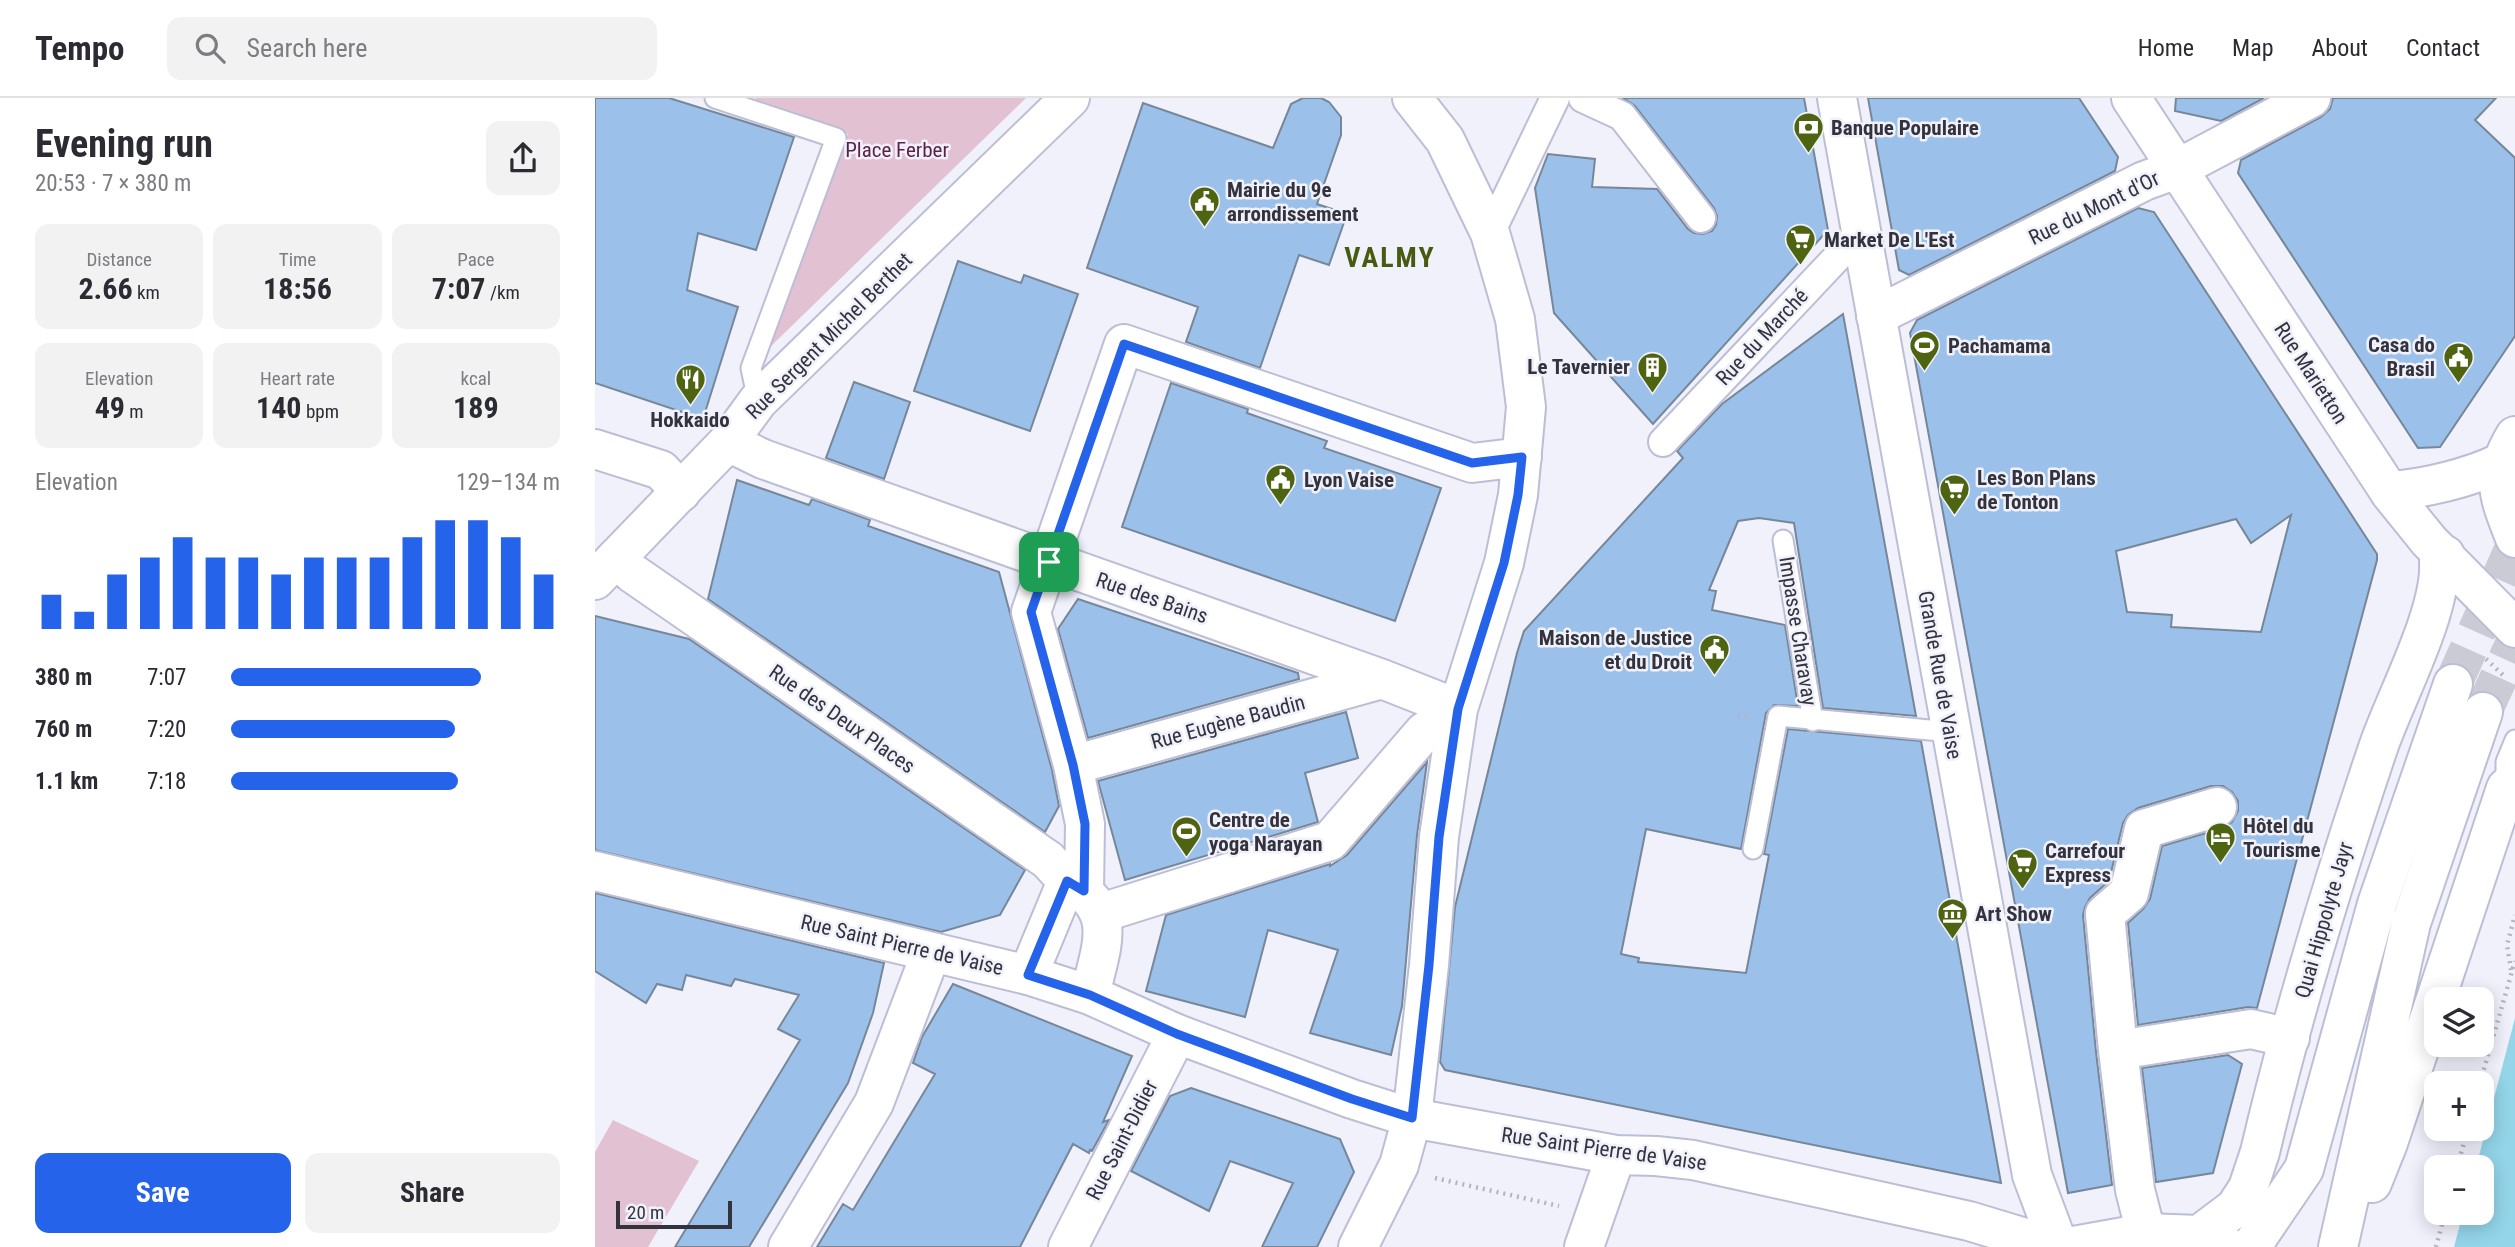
<!DOCTYPE html>
<html lang="en">
<head>
<meta charset="utf-8">
<style>
	body { margin:0; font-family:"Roboto Condensed",sans-serif; background:#f2f2f3; color:#2b2b33; height:100vh; display:flex; flex-direction:column; font-size:26px; white-space:nowrap }
	* { box-sizing:border-box; margin:0 }
	p { font-size:23px; color:#7c7c81 }
	.icon { flex:none; width:38px; height:38px; fill:none; stroke:currentColor; stroke-width:2; stroke-linecap:round; stroke-linejoin:round }
	.map { position:relative; flex:1; overflow:hidden }
	.panel { display:flex; flex-direction:column; background:#fff; width:595px }
	.panel>* { flex:none }
	.controls { position:absolute; left:1829px; top:889px; display:grid; gap:14px }
	.controls a { display:grid; place-items:center; width:70px; height:70px; border-radius:14px; background:#fff; box-shadow:0 4px 18px #0003; font-size:35px }
	.scale { position:absolute; left:21px; bottom:18px; width:116px; box-sizing:border-box; padding-left:7px; border:4px solid #32333d; border-top:0; font-size:19px; line-height:24px; white-space:nowrap; color:#32333d; -webkit-text-stroke:5px #f1f1fc; paint-order:stroke }
	.pin { position:absolute; display:grid; place-items:center; width:60px; height:60px; color:#fff; margin:-30px; border-radius:14px; box-shadow:0 4px 10px #0006 }
	.round { display:grid; place-items:center; flex:none; width:74px; height:74px; border-radius:14px; background:#f2f2f3 }
	.head { display:flex; align-items:center; justify-content:space-between; height:119px; padding:0 35px }
	h1 { font-size:38px; font-weight:700; line-height:52px }
	.metrics { display:grid; grid-template-columns:repeat(3,1fr); gap:10px; height:119px; padding:7px 35px }
	.metrics div { display:grid; align-content:center; border-radius:14px; background:#f2f2f3; text-align:center }
	.metrics b { font-size:30px; font-weight:700 }
	.metrics small { font-size:19px; font-weight:400 }
	.metrics p { font-size:19px }
	.chart { height:196px; padding:14px 35px }
	.chart p { display:flex; justify-content:space-between }
	.chart svg { width:100%; height:126px; margin-top:7px; stroke:#2563eb; stroke-width:6 }
	.action { display:flex; gap:14px; margin-top:auto; padding:14px 35px }
	.action a { flex:1; height:80px; border-radius:14px; background:#2563eb; color:#fff; font-size:28px; font-weight:700; line-height:80px; text-align:center }
	.action a+a { background:#f2f2f3; color:#2b2b33 }
	ul { padding:0 35px; list-style:none; font-size:23px }
	li { display:grid; grid-template-columns:112px 84px 1fr; align-items:center; height:52px }
	li i { height:18px; border-radius:9px; background:#2563eb }
	header { display:flex; align-items:center; gap:42px; box-sizing:border-box; height:98px; padding:0 35px; background:#fff; border-bottom:2px solid #e1e1e2 }
	header strong { font-size:33px }
	nav { display:flex; gap:38px; margin-inline-start:auto; font-size:24px }
	.search { width:490px; height:63px; background:#f2f2f3; display:flex; align-items:center; gap:18px; box-sizing:border-box; padding:0 24px; border-radius:14px; color:#7c7c81; font-size:26px }
	main { display:flex; flex:1; min-height:0 }
	.map>svg:first-child { display:block }
</style>
</head>
<body>
<header>
<strong>Tempo</strong>
<div class="search"><svg class="icon" aria-label="search" viewBox="0 0 24 24"><circle cx="10" cy="10" r="6"/><path d="M15 15l6 6"/></svg>Search here</div>
<nav><a>Home</a><a>Map</a><a>About</a><a>Contact</a></nav>
</header>
<main>
<section class="panel">
<div class="head"><div><h1>Evening run</h1><p>20:53 · 7 × 380 m</p></div><a class="round"><svg class="icon" aria-label="share" viewBox="0 0 24 24"><path d="M12 15V3M7 8l5-5 5 5M5 13v7h14v-7"/></svg></a></div>
<div class="metrics">
<div><p>Distance</p><b>2.66<small> km</small></b></div>
<div><p>Time</p><b>18:56</b></div>
<div><p>Pace</p><b>7:07<small> /km</small></b></div>
</div>
<div class="metrics">
<div><p>Elevation</p><b>49<small> m</small></b></div>
<div><p>Heart rate</p><b>140<small> bpm</small></b></div>
<div><p>kcal</p><b>189</b></div>
</div>
<div class="chart"><p><span>Elevation</span>129–134 m</p>
<svg viewBox="0 0 160 44" preserveAspectRatio="none"><path d="M5 44V32M15 44V38M25 44V25M35 44V19M45 44V12M55 44V19M65 44V19M75 44V25M85 44V19M95 44V19M105 44V19M115 44V12M125 44V6M135 44V6M145 44V12M155 44V25"/></svg>
</div>
<ul>
<li><b>380 m</b>7:07<i style="width:76%"></i></li>
<li><b>760 m</b>7:20<i style="width:68%"></i></li>
<li><b>1.1 km</b>7:18<i style="width:69%"></i></li>
</ul>
<div class="action"><a>Save</a><a>Share</a></div>
</section>
<div class="map">
<svg width="1920" height="1149" viewBox="0 0 1920 1149">
	<rect width="100%" height="100%" fill="#f1f1fc"/>
	<path fill="#e2c1d2" d="M 160,0 L 431,0 L 171,253 L 253,36 L 164,5 Z
		M 18,1022 L 104,1063 L 53,1149 L 0,1149 L 0,1054 Z"/>
	<path fill="#94d5e9" d="M 1920,920 L 1920,1149 L 1859,1149 L 1868,1115 L 1886,1115 L 1886,1069 L 1881,1069 Z"/>
	<path fill="#9bc1ea" stroke="#768799" stroke-width="2" fill-rule="evenodd" d="M 0,0 L 74,0 L 199,39 L 161,152 L 103,135 L 92,192 L 143,209 L 108,321 L 0,285 Z
		M 708,0 L 726,0 L 734,4 L 746,19 L 746,37 L 722,106 L 752,116 L 734,167 L 704,157 L 665,270 L 591,244 L 603,209 L 492,170 L 548,5 L 678,50 L 696,6 Z
		M 1028,0 L 1209,0 L 1233,132 L 1058,326 L 959,215 L 940,90 L 953,56 L 1000,61 L 997,89 L 1062,91 L 1093,131 L 1099,135 L 1108,136 L 1117,133 L 1121,127 L 1122,118 L 1119,110 L 1040,8 Z
		M 1273,0 L 1484,0 L 1523,59 L 1520,73 L 1314,177 L 1304,172 Z
		M 1581,0 L 1669,0 L 1626,23 L 1580,13 Z
		M 1738,0 L 1901,0 L 1880,22 L 1920,60 L 1920,238 L 1845,349 L 1823,350 L 1643,75 L 1646,62 L 1726,19 L 1735,11 Z
		M 1543,110 L 1559,114 L 1782,456 L 1782,462 L 1662,910 L 1653,909 L 1543,927 L 1533,825 L 1548,811 L 1555,801 L 1567,748 L 1628,730 L 1637,724 L 1643,713 L 1643,703 L 1637,694 L 1628,688 L 1616,688 L 1543,710 L 1533,717 L 1528,725 L 1514,783 L 1495,800 L 1490,809 L 1488,817 L 1501,954 L 1517,1087 L 1473,1095 L 1315,235 L 1322,222 ZM 1696,417 L 1666,534 L 1576,529 L 1577,517 L 1532,514 L 1521,453 L 1641,421 L 1656,445 Z
		M 363,163 L 426,185 L 429,177 L 483,196 L 435,333 L 319,293 Z
		M 1248,216 L 1321,618 L 1228,610 L 1199,425 L 1164,420 L 1143,423 L 1114,492 L 1121,493 L 1117,512 L 1190,527 L 1203,608 L 1179,607 L 1171,615 L 1146,751 L 1051,731 L 1026,856 L 1044,860 L 1043,864 L 1151,875 L 1174,757 L 1169,756 L 1193,631 L 1326,643 L 1406,1085 L 850,972 L 845,964 L 860,809 L 922,555 L 929,533 L 1088,360 L 1082,353 L 1127,306 Z
		M 259,284 L 315,304 L 289,381 L 231,360 Z
		M 576,285 L 653,311 L 652,315 L 732,343 L 729,350 L 846,390 L 800,523 L 527,429 Z
		M 142,382 L 214,407 L 217,401 L 275,422 L 273,428 L 404,474 L 457,672 L 464,708 L 450,734 L 113,501 Z
		M 483,501 L 703,575 L 704,581 L 493,640 L 463,531 Z
		M 0,518 L 94,541 L 430,772 L 405,817 L 346,834 L 0,752 Z
		M 751,614 L 763,660 L 710,675 L 723,724 L 530,782 L 503,683 Z
		M 832,664 L 822,737 L 807,908 L 796,957 L 715,935 L 743,852 L 673,832 L 650,919 L 551,893 L 571,817 L 735,766 L 735,768 L 752,757 Z
		M 0,795 L 289,865 L 278,915 L 253,985 L 154,1149 L 80,1149 L 205,942 L 183,931 L 204,897 L 140,881 L 136,888 L 91,877 L 87,892 L 62,886 L 51,905 L 0,873 Z
		M 358,886 L 537,958 L 508,1024 L 514,1022 L 497,1053 L 495,1052 L 494,1055 L 478,1046 L 425,1149 L 222,1149 L 248,1106 L 258,1112 L 340,976 L 318,965 L 327,939 Z
		M 1633,957 L 1647,966 L 1618,1075 L 1561,1084 L 1547,970 Z
		M 596,990 L 745,1041 L 759,1074 L 722,1149 L 667,1149 L 698,1085 L 635,1063 L 614,1113 L 536,1073 L 575,998 Z"/>
	<g fill="none" stroke-linecap="round" stroke-linejoin="round">
		<path stroke="#cbcbd6" stroke-width="38" stroke-dasharray="38 19" stroke-linecap="butt" d="M 1858,586 L 1920,447
			M 1888,614 L 1920,544"/>
		<defs>
			<path id="service" d="M 120,0 L 241,40 L 156,270 L 163,303
				M 1188,442 L 1218,623
				M 1911,690 L 1911,664 L 1920,642
				M 1158,751 L 1183,618 L 1356,634"/>
			<path id="pedestrian" d="M 988,0 L 1027,18 L 1106,120
				M 895,135 L 960,0
				M 1068,344 L 1266,134"/>
			<path id="minor" d="M 1281,218 L 1549,83 L 1582,71 L 1716,0
				M 133,344 L 168,361 L 787,581 L 863,611
				M 0,351 L 66,372 L 86,394
				M 1794,393 C 1828,391 1874,380 1905,365
				M 21,460 L 37,475 L 453,762 L 472,783
				M 478,667 L 787,581
				M 489,793 L 490,726 L 478,667 L 436,514 L 529,246 L 877,365 L 927,359
				M 506,815 L 735,743 L 829,634 L 863,611
				M 433,877 L 472,783 C 525,812 506,848 495,897
				M 1523,952 L 1510,816 L 1534,795 L 1549,731 L 1622,709
				M 817,1020 L 834,867 L 844,739 L 863,611 L 909,465 L 923,397 L 931,309 L 920,221 L 895,135 L 850,42 L 817,0
				M 1551,1135 L 1540,1092 L 1523,952 L 1656,931 L 1695,940
				M 193,1149 L 279,1005 L 336,855
				M 473,1149 L 582,936"/>
			<path id="tertiary" d="M 1242,0 L 1437,1077 L 1464,1149
				M 0,773 L 433,877 L 495,897 L 582,936 L 757,1001 L 817,1020 L 1021,1057 L 1061,1058 L 1098,1062 L 1374,1123 L 1460,1149
				M 1604,1137 L 1640,1110 L 1653,1090 L 1665,1054 C 1697,918 1738,783 1783,650 C 1800,600 1847,514 1844,464 L 1850,457
				M 763,1149 L 804,1067 L 817,1020
				M 989,1149 L 1021,1057
				M 1473,1149 L 1551,1135 L 1604,1137 L 1633,1149"/>
			<path id="secondary" d="M 0,482 L 133,344 L 163,303 L 475,0"/>
			<path id="primary" d="M 1536,0 L 1796,396 L 1834,443 L 1920,530
				M 1920,338 C 1895,380 1903,396 1920,440
				M 1777,1085 L 1793,1045 L 1911,690 L 1920,682
				M 1656,1149 L 1709,1071 L 1782,806 L 1858,586
				M 1743,1149 L 1816,825 L 1888,614"/>
		</defs>
		<use href="#service" stroke="#bcbed6" stroke-width="23"/>
		<use href="#pedestrian" stroke="#bcbed6" stroke-width="32"/>
		<use href="#minor" stroke="#bcbed6" stroke-width="42"/>
		<use href="#tertiary" stroke="#bcbed6" stroke-width="42"/>
		<use href="#secondary" stroke="#bcbed6" stroke-width="42"/>
		<use href="#primary" stroke="#bcbed6" stroke-width="42"/>
		<path stroke="#b4b4bf" stroke-width="4.5" stroke-dasharray="2 5" stroke-linecap="butt" d="M 1891,561 L 1910,579
			M 1143,617 L 1154,618
			M 1916,872 L 1912,847 L 1920,817
			M 1885,985 L 1920,863
			M 1862,1069 L 1873,1031
			M 840,1080 L 964,1108
			M 1841,1149 L 1850,1115"/>
		<use href="#service" stroke="#fff" stroke-width="19"/>
		<use href="#pedestrian" stroke="#fff" stroke-width="28"/>
		<use href="#minor" stroke="#fff" stroke-width="38"/>
		<use href="#tertiary" stroke="#fff" stroke-width="38"/>
		<use href="#secondary" stroke="#fff" stroke-width="38"/>
		<use href="#primary" stroke="#fff" stroke-width="38"/>
	</g>
	<g fill="none" stroke-linecap="round" stroke-linejoin="round">
		<defs>
			<path id="route" d="M 529,246 L 877,365 L 927,359 L 923,397 L 909,465 L 863,611 L 844,739 L 834,867 L 817,1020 L 757,1001 L 582,936 L 495,897 L 433,877 L 472,783 L 489,793 L 490,726 L 478,667 L 436,514 Z"/>
		</defs>
		<use href="#route" stroke="#fff" stroke-width="14"/>
		<use href="#route" stroke="#2563eb" stroke-width="9"/>
	</g>
	<defs>
		<symbol id="bank-pin" viewBox="-11 -11 22 30"><path d="M0 17L-7.5 6A9.5 9.5 0 1 1 7.5 6Z" fill="#4e6410" stroke="#f1f1fc"/><path d="M-6-4H6V4H-6ZM0-2.3a2.3 2.3 0 1 0 0 4.6a2.3 2.3 0 1 0 0-4.6Z" fill="#fff"/></symbol>
		<symbol id="civic-pin" viewBox="-11 -11 22 30"><path d="M0 17L-7.5 6A9.5 9.5 0 1 1 7.5 6Z" fill="#4e6410" stroke="#f1f1fc"/><path d="M-.6-6.5H3V-4.5H.6V-3L4-1V1h2V6H-6V1h2V-1L-.6-3ZM-1.2 2.5V6h2.4V2.5Z" fill="#fff"/></symbol>
		<symbol id="supermarket-pin" viewBox="-11 -11 22 30"><path d="M0 17L-7.5 6A9.5 9.5 0 1 1 7.5 6Z" fill="#4e6410" stroke="#f1f1fc"/><path d="M-6-5.5h2.5l.6 2H6L4.5 2H-2.5L-4.4-4H-6ZM-1.5 3.2a1.3 1.3 0 1 0 .1 0ZM3 3.2a1.3 1.3 0 1 0 .1 0Z" fill="#fff"/></symbol>
		<symbol id="stadium-pin" viewBox="-11 -11 22 30"><path d="M0 17L-7.5 6A9.5 9.5 0 1 1 7.5 6Z" fill="#4e6410" stroke="#f1f1fc"/><path d="M0-5a6.5 5 0 1 0 0 10a6.5 5 0 1 0 0-10ZM-3.5-1.8h7v3.6h-7Z" fill="#fff"/></symbol>
		<symbol id="building-pin" viewBox="-11 -11 22 30"><path d="M0 17L-7.5 6A9.5 9.5 0 1 1 7.5 6Z" fill="#4e6410" stroke="#f1f1fc"/><path d="M-4-6H4V6H1V3H-1V6H-4ZM-2.5-4.3h1.7v1.8h-1.7ZM.8-4.3h1.7v1.8H.8ZM-2.5-1h1.7V.8h-1.7ZM.8-1h1.7V.8H.8Z" fill="#fff"/></symbol>
		<symbol id="restaurant-pin" viewBox="-11 -11 22 30"><path d="M0 17L-7.5 6A9.5 9.5 0 1 1 7.5 6Z" fill="#4e6410" stroke="#f1f1fc"/><path d="M-5-6h1v4h1v-4h1v4h1v-4h1v5L-1.5 .5V6h-2V.5L-5-1ZM5-6V6H3V1.5H1.5Q1.5-4 5-6Z" fill="#fff"/></symbol>
		<symbol id="hotel-pin" viewBox="-11 -11 22 30"><path d="M0 17L-7.5 6A9.5 9.5 0 1 1 7.5 6Z" fill="#4e6410" stroke="#f1f1fc"/><path d="M-6-4.5h1.5V1H6V5H4.5V3h-9V5H-6ZM-4 0a1.8 1.8 0 1 1 3.6 0ZM.5 0V-2.5h3Q6-2.5 6 0Z" fill="#fff"/></symbol>
		<symbol id="museum-pin" viewBox="-11 -11 22 30"><path d="M0 17L-7.5 6A9.5 9.5 0 1 1 7.5 6Z" fill="#4e6410" stroke="#f1f1fc"/><path d="M0-6L6-3V-2H-6V-3ZM-5-1h2V3h-2ZM-1-1h2V3h-2ZM3-1h2V3H3ZM-6 4H6V6H-6Z" fill="#fff"/></symbol>
	</defs>
	<g fill-rule="evenodd">
		<use href="#bank-pin" x="1196" y="12" width="35" height="47"/>
		<use href="#civic-pin" x="592" y="86" width="35" height="47"/>
		<use href="#supermarket-pin" x="1188" y="124" width="35" height="47"/>
		<use href="#stadium-pin" x="1312" y="230" width="35" height="47"/>
		<use href="#civic-pin" x="1846" y="242" width="35" height="47"/>
		<use href="#building-pin" x="1040" y="252" width="35" height="47"/>
		<use href="#restaurant-pin" x="78" y="264" width="35" height="47"/>
		<use href="#civic-pin" x="668" y="364" width="35" height="47"/>
		<use href="#supermarket-pin" x="1342" y="374" width="35" height="47"/>
		<use href="#civic-pin" x="1102" y="534" width="35" height="47"/>
		<use href="#stadium-pin" x="574" y="716" width="35" height="47"/>
		<use href="#hotel-pin" x="1608" y="722" width="35" height="47"/>
		<use href="#supermarket-pin" x="1410" y="748" width="35" height="47"/>
		<use href="#museum-pin" x="1340" y="798" width="35" height="47"/>
	</g>
	<g text-anchor="middle" dominant-baseline="central" stroke-width="5" stroke-linejoin="round" paint-order="stroke">
		<g font-size="21" font-weight="bold" fill="#32333d" stroke="#f1f1fc" text-anchor="start">
			<text x="1236" y="30">Banque Populaire</text>
			<text x="632" y="92">Mairie du 9e<tspan x="632" dy="24">arrondissement</tspan></text>
			<text x="1229" y="142">Market De L'Est</text>
			<text x="1840" y="247" text-anchor="end">Casa do<tspan x="1840" dy="24">Brasil</tspan></text>
			<text x="1353" y="248">Pachamama</text>
			<text x="1035" y="269" text-anchor="end">Le Tavernier</text>
			<text x="95" y="322" text-anchor="middle">Hokkaido</text>
			<text x="1382" y="380">Les Bon Plans<tspan x="1382" dy="24">de Tonton</tspan></text>
			<text x="709" y="382">Lyon Vaise</text>
			<text x="1097" y="540" text-anchor="end">Maison de Justice<tspan x="1097" dy="24">et du Droit</tspan></text>
			<text x="614" y="722">Centre de<tspan x="614" dy="24">yoga Narayan</tspan></text>
			<text x="1648" y="728">Hôtel du<tspan x="1648" dy="24">Tourisme</tspan></text>
			<text x="1450" y="753">Carrefour<tspan x="1450" dy="24">Express</tspan></text>
			<text x="1380" y="816">Art Show</text>
		</g>
		<g font-size="21" fill="#5c1f45" stroke="#f1f1fc">
			<text x="302" y="52">Place Ferber</text>
		</g>
		<g font-size="21" fill="#32333d" stroke="#f1f1fc">
			<text transform="translate(1499 110) rotate(-26)">Rue du Mont d'Or</text>
			<text transform="translate(234 238) rotate(-45)">Rue Sergent Michel Berthet</text>
			<text transform="translate(1167 239) rotate(-47)">Rue du Marché</text>
			<text transform="translate(1716 275) rotate(57)">Rue Marietton</text>
			<text transform="translate(557 500) rotate(19)">Rue des Bains</text>
			<text transform="translate(1203 533) rotate(81)">Impasse Charavay</text>
			<text transform="translate(1345 577) rotate(80)">Grande Rue de Vaise</text>
			<text transform="translate(247 621) rotate(35)">Rue des Deux Places</text>
			<text transform="translate(633 624) rotate(-15)">Rue Eugène Baudin</text>
			<text transform="translate(1729 822) rotate(-74)">Quai Hippolyte Jayr</text>
			<text transform="translate(307 847) rotate(13)">Rue Saint Pierre de Vaise</text>
			<text transform="translate(527 1042) rotate(-63)">Rue Saint-Didier</text>
			<text transform="translate(1009 1051) rotate(8)">Rue Saint Pierre de Vaise</text>
		</g>
		<g font-size="28" font-weight="bold" letter-spacing="2" fill="#475b10" stroke="#f1f1fc">
			<text x="795" y="159">VALMY</text>
		</g>
	</g>
</svg>
<div class="controls">
<a><svg class="icon" aria-label="layers" viewBox="0 0 24 24"><path d="M12 4l9 5-9 5-9-5zM3 14l9 5 9-5"/></svg></a>
<a>+</a>
<a>−</a>
</div>
<div class="scale">20 m</div>
<div class="pin" style="left:454px;top:464px;background:#1e9e55"><svg class="icon" aria-label="arrive" viewBox="0 0 24 24"><path d="M6 21V4h12l-3 4 3 4H6"/></svg></div>
</div>
</main>
</body>
</html>
